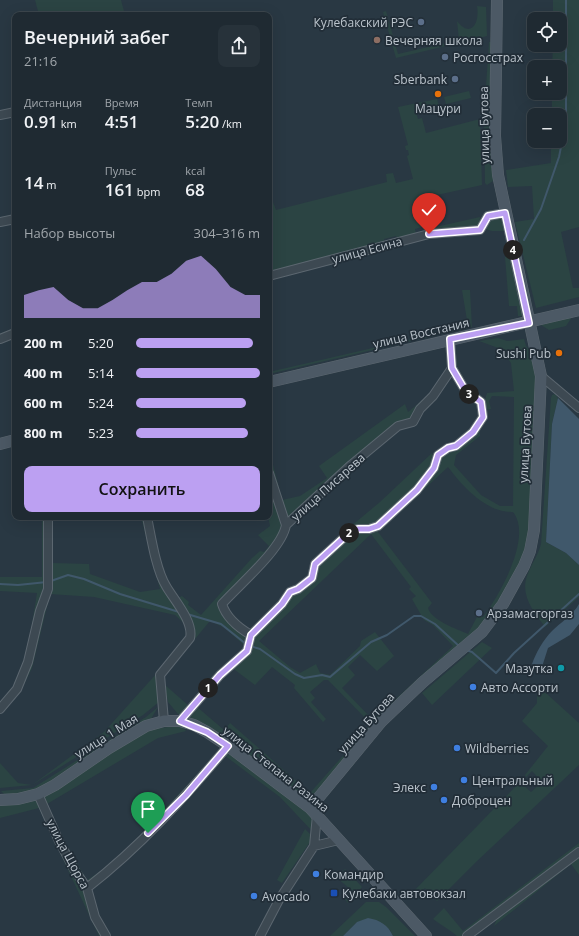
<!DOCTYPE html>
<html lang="ru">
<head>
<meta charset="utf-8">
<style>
	body { margin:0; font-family:"Open Sans",sans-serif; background:#27323a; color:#f1f3f6; height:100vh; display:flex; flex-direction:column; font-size:15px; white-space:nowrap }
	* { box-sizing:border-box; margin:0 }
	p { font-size:13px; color:#a1a7ac }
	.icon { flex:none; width:22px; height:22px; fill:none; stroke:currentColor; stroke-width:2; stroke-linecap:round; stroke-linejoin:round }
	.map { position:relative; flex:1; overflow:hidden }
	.details { position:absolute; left:12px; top:12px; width:260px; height:508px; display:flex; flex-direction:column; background:#1f2a32; border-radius:8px; box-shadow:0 4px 16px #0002,0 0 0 1px #3c464d }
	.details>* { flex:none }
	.tools { position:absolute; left:527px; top:12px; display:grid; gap:8px }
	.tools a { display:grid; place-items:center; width:40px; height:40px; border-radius:8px; background:#1f2a32; box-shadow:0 4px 16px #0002,0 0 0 1px #3c464d; font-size:20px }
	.pin { position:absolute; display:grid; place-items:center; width:34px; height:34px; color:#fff; margin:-41px -17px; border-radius:50% 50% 50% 0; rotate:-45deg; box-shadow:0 0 4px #0007 }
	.pin .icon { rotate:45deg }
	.km { position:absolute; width:20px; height:20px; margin:-10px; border-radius:50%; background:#222; color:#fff; font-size:11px; line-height:20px; text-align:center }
	.round { display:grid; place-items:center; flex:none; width:42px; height:42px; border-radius:8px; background:#27323a }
	.summary { display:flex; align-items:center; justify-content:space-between; height:68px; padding:0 12px }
	h1 { font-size:18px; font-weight:600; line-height:30px }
	.metrics { display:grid; grid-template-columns:repeat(3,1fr); gap:6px; height:68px; padding:4px 12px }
	.metrics div { display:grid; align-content:center }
	.metrics b { font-size:17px; font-weight:600 }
	.metrics small { font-size:11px; font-weight:400 }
	.metrics p { font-size:11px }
	.chart { height:112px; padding:8px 12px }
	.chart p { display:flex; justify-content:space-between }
	.chart svg { width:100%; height:72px; margin-top:4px; fill:#bca0f2; opacity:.7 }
	.cta { display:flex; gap:8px; margin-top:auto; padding:8px 12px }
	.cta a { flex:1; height:46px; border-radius:8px; background:#bca0f2; color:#111; font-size:16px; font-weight:600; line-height:46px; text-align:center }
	ul { padding:0 12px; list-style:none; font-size:13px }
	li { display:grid; grid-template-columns:64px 48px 1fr; align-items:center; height:30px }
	li i { height:10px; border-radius:5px; background:#bca0f2 }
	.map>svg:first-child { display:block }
</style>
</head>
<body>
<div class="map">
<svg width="579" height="936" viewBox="0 0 579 936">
	<rect width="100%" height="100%" fill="#293843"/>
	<path fill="#2b4443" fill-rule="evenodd" d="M 35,0 L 121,0 L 125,15 L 39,15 Z
		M 553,0 L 579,0 L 579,227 L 561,232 L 573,288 L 579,288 L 579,297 L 536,308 L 515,222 L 534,219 L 532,186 L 508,187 L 506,170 L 551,163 L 551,141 L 560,141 L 560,115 L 552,115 L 552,93 L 560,93 L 560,67 L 552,67 L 553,45 L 560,45 L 560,19 L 553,19 Z
		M 477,6 L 486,7 L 487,36 L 396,58 L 383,12 L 386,11 L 398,54 L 459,40 L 457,21 C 471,39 480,23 477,6 Z
		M 489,42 L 491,42 L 491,101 L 486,103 L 485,101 Z
		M 469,91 L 471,98 L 446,104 L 444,97 Z
		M 437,99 L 439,106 L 416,112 L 418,119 L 422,118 L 426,133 L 480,119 L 482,185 L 419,199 L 426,223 L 431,228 L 480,217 L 479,228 L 424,232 L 422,227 L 415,229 L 416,234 L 398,239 L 396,236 L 384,239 L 384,243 L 269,274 L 269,203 L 273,202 L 276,210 L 387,182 L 386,174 L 393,173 L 396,183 L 413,179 L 407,156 L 409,155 L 408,150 L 406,150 L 405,146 L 408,145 L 398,107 Z
		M 486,113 L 490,118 L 493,181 L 487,185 L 485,183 L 484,115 Z
		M 491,219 L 499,219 L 503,222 L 505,231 L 492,231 L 485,229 Z
		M 512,256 L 522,311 L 522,316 L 518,316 L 517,306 L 509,306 L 505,257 Z
		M 462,290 L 470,290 L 472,327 L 269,374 L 269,372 L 468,326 Z
		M 572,317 L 566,326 L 549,330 L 541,325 Z
		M 498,338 L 507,341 L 524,339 L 526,346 L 532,353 L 537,375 L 531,529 L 526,549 L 516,574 L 488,621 L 314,794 L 304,797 L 193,723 L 189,715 L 196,706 L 224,730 L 230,723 L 310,793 L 371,724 L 328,680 L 324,680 L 310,692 L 315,698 L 311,702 L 326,719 L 323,722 L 294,688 L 295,685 L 272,667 L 255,685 L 231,667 L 254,636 L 291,595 L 300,591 L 319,564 L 351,533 L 378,528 L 441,458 L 480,426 L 480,436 L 456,455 L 454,465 L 481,495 L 500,506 L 513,506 L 514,397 L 492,396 L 489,401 L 491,409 L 485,410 L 484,403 L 487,393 L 514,391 L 511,363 L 501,349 L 479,341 ZM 448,467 C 463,487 487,513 513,512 C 533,537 499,596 483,617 L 478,615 L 468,634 C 457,629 432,621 428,608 L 432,603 L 378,532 ZM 371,534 L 411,587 L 409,589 L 416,596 L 412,599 L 424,620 L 433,625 L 453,646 L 373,720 L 342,688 L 355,675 L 348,667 L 360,655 L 377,671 L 394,656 L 375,632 L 361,641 L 360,646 L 330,675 L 320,673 L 316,664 L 300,673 L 290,667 L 259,641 Z
		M 436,389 L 410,421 L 287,521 L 269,462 L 269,449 L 282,500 L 300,496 L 327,478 L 319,466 L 405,404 L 408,412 Z
		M 555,394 L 558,398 L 552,424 L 546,542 L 566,553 L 579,565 L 579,597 L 545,627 C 534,612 520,596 527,576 C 531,564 538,556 541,544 L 551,398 L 552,395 Z
		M 432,453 C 440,472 391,512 377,524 L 370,527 L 350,527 L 380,502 Z
		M 269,481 L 283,524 C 279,550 238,583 220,602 C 216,619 244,628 249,643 L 245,651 L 218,674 L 185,714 L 178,714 L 168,702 L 164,684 L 189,706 L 226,664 L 236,658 L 246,647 L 225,628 L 210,621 L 164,676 C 174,664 196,643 194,628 L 178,598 L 182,596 L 189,602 L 188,605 L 201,615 L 252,558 L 260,551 L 264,552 L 269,546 L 258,535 L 270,526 L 268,517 Z
		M 42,517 L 44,517 L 45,588 L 29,643 L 37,593 L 0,591 L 0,577 L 42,577 Z
		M 141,517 L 144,517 L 154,555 L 188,627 L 175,615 L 94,597 L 50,594 L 32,668 L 19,694 L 31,666 L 43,612 L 50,594 L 52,585 L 53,563 L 89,564 L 90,574 L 140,592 L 160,589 Z
		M 482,642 L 492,648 L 432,705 L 422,693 Z
		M 157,673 L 159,702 L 143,715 L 32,785 L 0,788 L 0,763 L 18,783 L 32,785 L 104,732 Z
		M 537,685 L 579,723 L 579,765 L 476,862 L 437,901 L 425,888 L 415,897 L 411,894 L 520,782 L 531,792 L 542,782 L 532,771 L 526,777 L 525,775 L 548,746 L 522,721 L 537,703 Z
		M 158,707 L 148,724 L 39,789 L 7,797 L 1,791 L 33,788 L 146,717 Z
		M 175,726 L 182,727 L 186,731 L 158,738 L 47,804 L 65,843 L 87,880 L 101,871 L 126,850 L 217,753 L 182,795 L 116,862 L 89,882 L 85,882 L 76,869 L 43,800 L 45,795 L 131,740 L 153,729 Z
		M 227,752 L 313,817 L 313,832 L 280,797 L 224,755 Z
		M 35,798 L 85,889 L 104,936 L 99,936 L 39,808 L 0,818 L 0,803 Z
		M 305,829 L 312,836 L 310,842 L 282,883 L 277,880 Z
		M 579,843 L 579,849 L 463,936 L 457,936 C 449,929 441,925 433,919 L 444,908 L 463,931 Z
		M 579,856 L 579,875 L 571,864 L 494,926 L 498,916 Z
		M 345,869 L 362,887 L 348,903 L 342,896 L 349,888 L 337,878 Z
		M 366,902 L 379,902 L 386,907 L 415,936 L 393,936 L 390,930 L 357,922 L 343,936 L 330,936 Z"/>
	<path fill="#40586b" d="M 558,398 L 579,419 L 579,565 L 566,553 L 546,542 L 552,424 Z
		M 579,604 L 579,624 L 570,635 L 548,648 L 541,670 L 532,664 C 536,653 543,640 552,631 C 561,622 573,615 579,604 Z
		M 368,918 C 380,920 388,925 393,936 L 343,936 L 357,922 Z"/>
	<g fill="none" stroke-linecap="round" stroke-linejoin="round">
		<path stroke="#40586b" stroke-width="2" d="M 524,240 L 541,209 L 559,157 L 566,122 L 566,0
			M 51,581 L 68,575 L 84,579 L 120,594 L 179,612
			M 0,584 L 18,585 L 47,582
			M 187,614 L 221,624 L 246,644
			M 250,646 L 260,649 L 295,674 L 304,678 L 322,675 L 330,677 L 371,642 L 387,635 L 414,616 L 421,616 L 435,624 L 459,646
			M 466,650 L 472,652 L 496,673 L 514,653 L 579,594"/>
		<defs>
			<path id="street" d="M 0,115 L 15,112
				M 0,222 L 15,219
				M 269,276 L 429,234 L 480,230 L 488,216 L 505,213
				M 0,339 L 15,333
				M 541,376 L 579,408
				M 269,473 L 286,525
				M 147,517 C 151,536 156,570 166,586 C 174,600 194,622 190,638 L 160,675 L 164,721
				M 251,635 C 239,628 226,617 222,604 C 239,585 282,549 286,525 L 351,465 L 398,426 L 413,422 L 420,409 L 433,396 L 452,368 L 450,339
				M 0,709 L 17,689 L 28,662 L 40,611 L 48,589 L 48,517
				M 180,721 L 220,675 L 247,651 L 251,635 L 282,604 L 290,592 L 298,589 L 312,578 L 315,564 L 350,532 L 358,529 L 369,529 L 378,526 L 417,490 L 434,468 L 438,455 L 448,448 L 456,446 L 473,432 L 483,417 L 481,402 L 465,390 L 452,368
				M 38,794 L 59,841 L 75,871 L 87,888 L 95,917 L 106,936
				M 314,846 L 339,840
				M 87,888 C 140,847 185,797 228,746
				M 260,936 L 279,900 L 314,846 L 317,815
				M 467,936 L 579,852"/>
			<path id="secondary" d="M 269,382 L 579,310
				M 0,444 L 15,440
				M 0,800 L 18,799 L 38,794 L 55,785 L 109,748 L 146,726 L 164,721 L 180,721 L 194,725 L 207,732 L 228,746 L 310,808 L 426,936
				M 310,808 L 381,722 L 423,682 L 482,632 L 503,604 L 524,566 L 530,551 L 534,530 L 541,376 L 498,175 L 495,136 L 497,0"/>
		</defs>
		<use href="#street" stroke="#5c6770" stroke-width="10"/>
		<use href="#secondary" stroke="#5c6770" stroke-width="12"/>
		<use href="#street" stroke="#3d4952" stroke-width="8"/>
		<use href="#secondary" stroke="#4c5965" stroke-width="11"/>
	</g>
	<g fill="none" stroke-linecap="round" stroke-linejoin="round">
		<defs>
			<path id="route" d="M 148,833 L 186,795 L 228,746 L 207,732 L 180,721 L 220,675 L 247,651 L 251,635 L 282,604 L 290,592 L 298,589 L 312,578 L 315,564 L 350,532 L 358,529 L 369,529 L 378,526 L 417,490 L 434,468 L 438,455 L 448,448 L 456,446 L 473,432 L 483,417 L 481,402 L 465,390 L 452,368 L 450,339 L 529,323 L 505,213 L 488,216 L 480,230 L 429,234"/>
		</defs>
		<use href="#route" stroke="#fff" stroke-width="8"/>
		<use href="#route" stroke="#bca0f2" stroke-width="5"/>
	</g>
	<g fill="#5c6f8a" stroke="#222e38" stroke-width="1.5">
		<circle cx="421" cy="22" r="4"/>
		<circle cx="445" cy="57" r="4"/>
		<circle cx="455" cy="79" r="4"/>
		<circle cx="479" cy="613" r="4"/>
	</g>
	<circle fill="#8d6e63" stroke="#222e38" stroke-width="1.5" cx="377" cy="40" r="4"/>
	<g fill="#e8710a" stroke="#222e38" stroke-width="1.5">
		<circle cx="438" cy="94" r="4"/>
		<circle cx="559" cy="353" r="4"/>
	</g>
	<circle fill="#0f9aa8" stroke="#222e38" stroke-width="1.5" cx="561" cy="668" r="4"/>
	<g fill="#3f7fe0" stroke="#222e38" stroke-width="1.5">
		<circle cx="473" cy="687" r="4"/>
		<circle cx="457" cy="748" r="4"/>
		<circle cx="464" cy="780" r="4"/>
		<circle cx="434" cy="787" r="4"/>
		<circle cx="444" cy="800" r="4"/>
		<circle cx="316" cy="874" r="4"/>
		<circle cx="254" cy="896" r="4"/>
	</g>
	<rect fill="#1a4fb4" stroke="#222e38" stroke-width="1.5" x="330" y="889" width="8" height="8" rx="2"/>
	<g text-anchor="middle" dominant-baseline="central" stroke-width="3.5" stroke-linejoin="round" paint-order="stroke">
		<g font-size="12" fill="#bbc4cc" stroke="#222e38" text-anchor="start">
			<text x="413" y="22" text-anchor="end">Кулебакский РЭС</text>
			<text x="385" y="40">Вечерняя школа</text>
			<text x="453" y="57">Росгосстрах</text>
			<text x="447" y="79" text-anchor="end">Sberbank</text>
			<text x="438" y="108" text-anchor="middle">Мацури</text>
			<text x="551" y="353" text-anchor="end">Sushi Pub</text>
			<text x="487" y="613">Арзамасгоргаз</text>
			<text x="553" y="668" text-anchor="end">Мазутка</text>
			<text x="481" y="687">Авто Ассорти</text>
			<text x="465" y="748">Wildberries</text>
			<text x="472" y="780">Центральный</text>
			<text x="426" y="787" text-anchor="end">Элекс</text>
			<text x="452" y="800">Доброцен</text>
			<text x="324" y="874">Командир</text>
			<text x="342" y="893">Кулебаки автовокзал</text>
			<text x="262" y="896">Avocado</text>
		</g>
		<g font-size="12" fill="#bbc4cc" stroke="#222e38">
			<text transform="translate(484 125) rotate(-91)">улица Бутова</text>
			<text transform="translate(367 250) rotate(-15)">улица Есина</text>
			<text transform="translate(421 333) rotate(-13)">улица Восстания</text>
			<text transform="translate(525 444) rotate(-87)">улица Бутова</text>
			<text transform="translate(328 487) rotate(-42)">улица Писарева</text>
			<text transform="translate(366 723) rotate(-48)">улица Бутова</text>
			<text transform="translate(106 736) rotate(-32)">улица 1 Мая</text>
			<text transform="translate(276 769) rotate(38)">улица Степана Разина</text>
			<text transform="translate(68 854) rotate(62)">улица Щорса</text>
		</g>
	</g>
</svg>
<div class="tools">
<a><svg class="icon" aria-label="locate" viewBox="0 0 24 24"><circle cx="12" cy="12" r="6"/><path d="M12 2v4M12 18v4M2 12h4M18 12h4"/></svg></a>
<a>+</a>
<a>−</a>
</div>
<div class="pin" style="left:148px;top:833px;background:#1e9e55"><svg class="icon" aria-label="arrive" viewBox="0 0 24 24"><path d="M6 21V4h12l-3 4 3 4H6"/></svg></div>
<div class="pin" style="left:429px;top:234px;background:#d93025"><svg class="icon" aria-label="check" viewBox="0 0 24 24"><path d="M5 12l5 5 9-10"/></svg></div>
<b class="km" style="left:208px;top:688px">1</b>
<b class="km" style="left:349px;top:533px">2</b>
<b class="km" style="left:469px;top:394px">3</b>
<b class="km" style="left:513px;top:250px">4</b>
<section class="details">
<div class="summary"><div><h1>Вечерний забег</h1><p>21:16</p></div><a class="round"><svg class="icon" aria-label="share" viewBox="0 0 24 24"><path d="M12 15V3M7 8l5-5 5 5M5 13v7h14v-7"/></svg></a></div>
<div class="metrics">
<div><p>Дистанция</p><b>0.91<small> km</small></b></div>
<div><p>Время</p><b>4:51</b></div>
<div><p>Темп</p><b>5:20<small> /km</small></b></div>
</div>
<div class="metrics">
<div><b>14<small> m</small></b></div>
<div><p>Пульс</p><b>161<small> bpm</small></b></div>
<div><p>kcal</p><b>68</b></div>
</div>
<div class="chart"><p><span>Набор высоты</span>304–316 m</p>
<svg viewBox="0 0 160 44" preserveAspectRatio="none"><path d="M0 44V30L10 27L20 25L30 33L40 38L50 38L60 33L70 27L80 22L90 22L100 17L110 9L120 6L130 14L140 25L150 30L160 30V44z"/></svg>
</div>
<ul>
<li><b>200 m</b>5:20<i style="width:94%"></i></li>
<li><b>400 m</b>5:14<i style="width:100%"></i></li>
<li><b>600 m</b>5:24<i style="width:89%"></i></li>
<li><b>800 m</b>5:23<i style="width:90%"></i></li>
</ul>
<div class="cta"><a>Сохранить</a></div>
</section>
</div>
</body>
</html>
